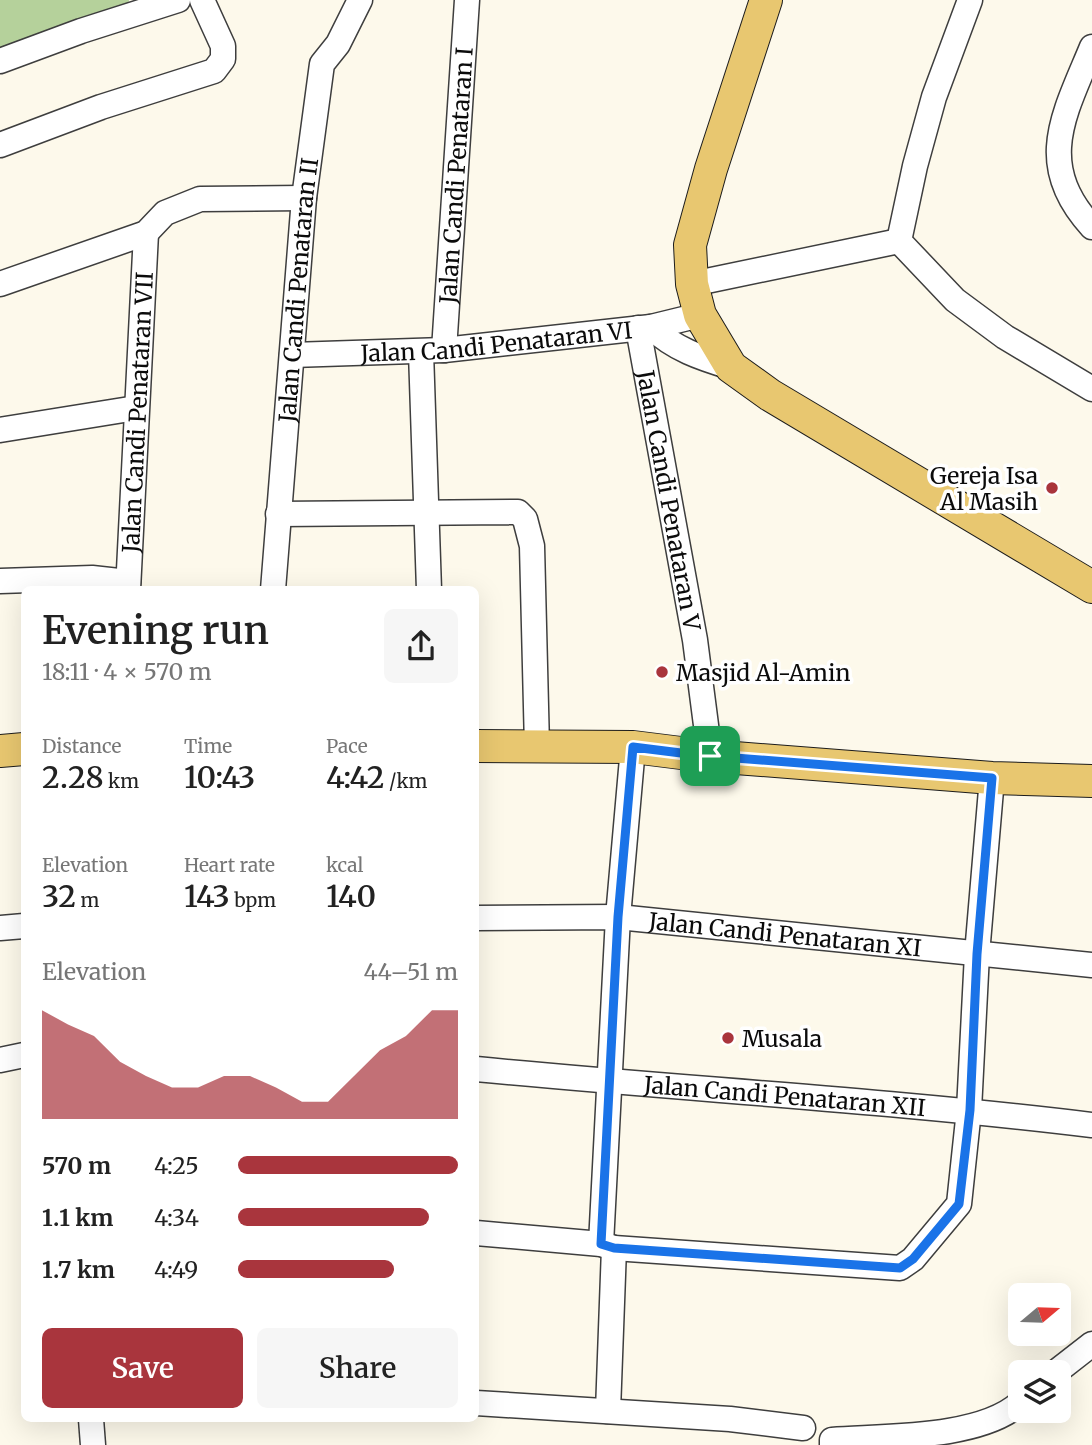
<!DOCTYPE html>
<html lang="en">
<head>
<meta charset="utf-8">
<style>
	body { margin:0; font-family:Merriweather,serif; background:#f6f6f6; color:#222; height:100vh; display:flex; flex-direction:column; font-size:26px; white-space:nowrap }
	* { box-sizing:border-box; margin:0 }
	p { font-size:23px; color:#767676 }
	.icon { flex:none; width:38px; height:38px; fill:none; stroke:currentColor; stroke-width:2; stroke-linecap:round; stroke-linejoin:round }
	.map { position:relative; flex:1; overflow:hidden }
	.side { position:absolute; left:21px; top:586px; width:458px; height:836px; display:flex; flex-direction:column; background:#fff; border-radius:10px; box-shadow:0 7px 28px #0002 }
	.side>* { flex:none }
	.needle { width:46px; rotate:71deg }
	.buttons { position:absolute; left:1008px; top:1283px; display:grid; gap:14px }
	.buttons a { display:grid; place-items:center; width:63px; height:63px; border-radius:10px; background:#fff; box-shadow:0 7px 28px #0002; font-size:35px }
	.pin { position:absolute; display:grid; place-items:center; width:60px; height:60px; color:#fff; margin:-30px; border-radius:14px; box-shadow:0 4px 10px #0006 }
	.round { display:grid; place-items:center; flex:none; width:74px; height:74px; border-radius:10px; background:#f6f6f6 }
	.headline { display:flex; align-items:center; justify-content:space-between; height:119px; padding:0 21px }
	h1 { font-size:38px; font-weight:600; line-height:52px }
	.stats { display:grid; grid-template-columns:repeat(3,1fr); gap:10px; height:119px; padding:7px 21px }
	.stats div { display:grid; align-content:center }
	.stats b { font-size:30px; font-weight:600 }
	.stats small { font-size:19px; font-weight:400 }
	.stats p { font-size:19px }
	.chart { height:196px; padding:14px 21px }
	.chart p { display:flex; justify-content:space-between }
	.chart svg { width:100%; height:126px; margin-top:7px; fill:#a9353d; opacity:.7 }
	.button { display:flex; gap:14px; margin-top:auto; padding:14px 21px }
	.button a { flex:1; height:80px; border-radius:10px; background:#a9353d; color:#fff; font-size:28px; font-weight:600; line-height:80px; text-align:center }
	.button a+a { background:#f6f6f6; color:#222 }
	ul { padding:0 21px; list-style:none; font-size:23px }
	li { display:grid; grid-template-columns:112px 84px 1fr; align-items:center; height:52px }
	li i { height:18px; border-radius:9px; background:#a9353d }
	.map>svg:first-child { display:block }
</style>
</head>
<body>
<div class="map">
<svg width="1092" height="1445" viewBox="0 0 1092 1445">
	<rect width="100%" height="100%" fill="#fdf9eb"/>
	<path fill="#b5d19b" d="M 0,0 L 129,0 L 128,5 L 0,49 Z"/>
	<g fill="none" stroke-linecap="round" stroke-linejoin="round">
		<defs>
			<g id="minor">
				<path d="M 1092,47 C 1064,115 1034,164 1092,227"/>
				<path d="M 0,61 L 81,31 L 178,0"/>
				<path d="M 0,145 L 101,107 L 214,71 L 223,59 L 223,46 L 202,0"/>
				<path d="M 899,241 L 915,166 L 934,97 L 970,0"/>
				<path d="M 899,241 L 955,300 L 1005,337 L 1092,389"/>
				<path d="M 0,284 L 146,233 L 165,213 L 200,199 L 304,198"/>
				<path d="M 692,284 L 899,241"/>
				<path d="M 651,327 C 674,349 701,358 731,367"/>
				<path id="s1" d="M 638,328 L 695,640 L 710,756"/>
				<path id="s2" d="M 444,350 L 467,0"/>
				<path d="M 421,352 L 429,590"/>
				<path id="s3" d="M 292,355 L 444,350 L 651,327 L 700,315"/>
				<path d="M 0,430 L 136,408"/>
				<path d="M 278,514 L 518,512 L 525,519 L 532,546 L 537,747"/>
				<path d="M 0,581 L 92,578 L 128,582"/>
				<path id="s4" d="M 128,590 L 146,233"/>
				<path id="s5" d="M 273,590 L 304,198 L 322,64 L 338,44 L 360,0"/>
				<path id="s6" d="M 476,918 L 618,917 L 1092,965"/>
				<path d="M 0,928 L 24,926"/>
				<path d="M 0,1060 L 24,1055"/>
				<path id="s7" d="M 476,1069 C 681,1089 887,1100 1092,1125"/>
				<path d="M 476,1233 L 601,1244 L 614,1248 L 900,1268 L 913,1259 L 959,1204 L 969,1110 L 977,954 L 992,778"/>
				<path d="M 601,1244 L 618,917 L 633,747"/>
				<path d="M 1056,1372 L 1092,1344"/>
				<path d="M 476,1403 L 730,1419 L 803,1428"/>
				<path d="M 608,1411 L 614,1248"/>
				<path d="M 91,1419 L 93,1445"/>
				<path d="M 832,1445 L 832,1440 C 885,1436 980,1439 1020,1403"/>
			</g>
			<path id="major" d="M 766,0 L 711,169 L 690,245 L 692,284 L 700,315 L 731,367 L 770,395 L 1092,587
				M 476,746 L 633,747 L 697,755 L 992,778 L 1092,781
				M 0,751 L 24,749"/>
		</defs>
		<use href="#minor" stroke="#3e3e3e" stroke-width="27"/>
		<use href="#major" stroke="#1c1c1c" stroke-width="34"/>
		<use href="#minor" stroke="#fff" stroke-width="24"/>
		<use href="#major" stroke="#e8c770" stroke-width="32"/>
	</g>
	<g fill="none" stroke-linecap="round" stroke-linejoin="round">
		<defs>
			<path id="route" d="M 633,747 L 697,755 L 992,778 L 977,954 L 970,1110 L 959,1204 L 913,1259 L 900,1268 L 614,1248 L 601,1244 L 618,917 Z"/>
		</defs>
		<use href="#route" stroke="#fff" stroke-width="14"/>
		<use href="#route" stroke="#1a73e8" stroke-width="9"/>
	</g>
	<g fill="#a9353d" stroke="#fff" stroke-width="2.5">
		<circle cx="1052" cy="488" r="7"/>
		<circle cx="662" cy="672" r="7"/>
		<circle cx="728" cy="1038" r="7"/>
	</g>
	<g text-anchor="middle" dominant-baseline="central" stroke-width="7" stroke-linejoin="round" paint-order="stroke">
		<g font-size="23" fill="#0b0b0b" stroke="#fff">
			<text stroke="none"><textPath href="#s2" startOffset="175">Jalan Candi Penataran I</textPath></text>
			<text stroke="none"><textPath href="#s5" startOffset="301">Jalan Candi Penataran II</textPath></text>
			<text stroke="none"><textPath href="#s3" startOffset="205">Jalan Candi Penataran VI</textPath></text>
			<text stroke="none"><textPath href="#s4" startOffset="178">Jalan Candi Penataran VII</textPath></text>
			<text stroke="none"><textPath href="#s1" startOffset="175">Jalan Candi Penataran V</textPath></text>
			<text stroke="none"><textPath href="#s6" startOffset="310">Jalan Candi Penataran XI</textPath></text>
			<text stroke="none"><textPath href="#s7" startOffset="310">Jalan Candi Penataran XII</textPath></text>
		</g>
		<g font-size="23" fill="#0b0b0b" stroke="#fff" text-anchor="start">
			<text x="1038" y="475" text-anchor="end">Gereja Isa<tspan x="1038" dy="26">Al Masih</tspan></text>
			<text x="676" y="672">Masjid Al-Amin</text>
			<text x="742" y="1038">Musala</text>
		</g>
	</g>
</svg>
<div class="buttons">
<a><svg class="needle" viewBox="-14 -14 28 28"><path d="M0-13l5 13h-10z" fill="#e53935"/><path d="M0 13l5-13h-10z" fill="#767676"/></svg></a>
<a><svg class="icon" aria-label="layers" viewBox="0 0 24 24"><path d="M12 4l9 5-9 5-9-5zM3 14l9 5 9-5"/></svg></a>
</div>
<div class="pin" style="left:710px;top:756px;background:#1e9e55"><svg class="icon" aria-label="arrive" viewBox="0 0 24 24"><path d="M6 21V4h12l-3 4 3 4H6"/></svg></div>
<section class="side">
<div class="headline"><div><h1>Evening run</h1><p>18:11 · 4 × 570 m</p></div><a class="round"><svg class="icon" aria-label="share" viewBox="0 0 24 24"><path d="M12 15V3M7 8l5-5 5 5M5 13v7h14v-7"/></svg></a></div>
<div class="stats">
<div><p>Distance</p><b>2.28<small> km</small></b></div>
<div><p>Time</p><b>10:43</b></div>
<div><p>Pace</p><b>4:42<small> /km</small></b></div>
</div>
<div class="stats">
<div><p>Elevation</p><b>32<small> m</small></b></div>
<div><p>Heart rate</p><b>143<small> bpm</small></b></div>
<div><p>kcal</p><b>140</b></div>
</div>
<div class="chart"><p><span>Elevation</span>44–51 m</p>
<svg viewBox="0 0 160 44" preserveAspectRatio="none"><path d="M0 44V6L10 11L20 15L30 24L40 29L50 33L60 33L70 29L80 29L90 33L100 38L110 38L120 29L130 20L140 15L150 6L160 6V44z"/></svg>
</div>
<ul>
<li><b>570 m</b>4:25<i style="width:100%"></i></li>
<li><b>1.1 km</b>4:34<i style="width:87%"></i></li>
<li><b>1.7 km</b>4:49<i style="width:71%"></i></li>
</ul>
<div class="button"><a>Save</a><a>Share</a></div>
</section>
</div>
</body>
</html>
